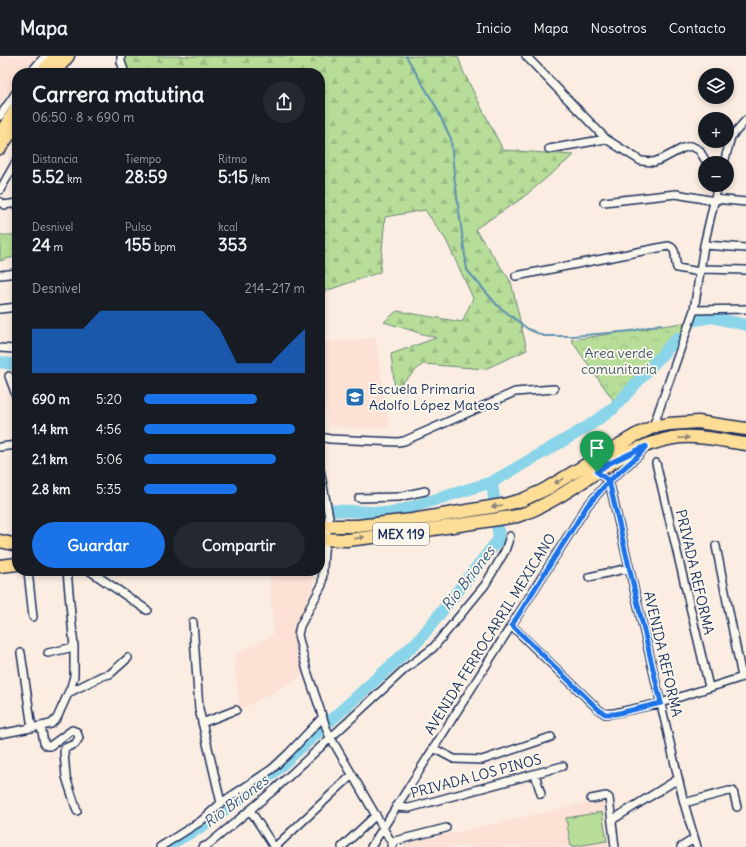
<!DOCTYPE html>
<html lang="es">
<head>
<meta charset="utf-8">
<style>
	body { margin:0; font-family:Delius,sans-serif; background:#242831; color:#f1f3f6; height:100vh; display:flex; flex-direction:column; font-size:15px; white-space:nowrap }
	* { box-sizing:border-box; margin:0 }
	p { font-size:13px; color:#9ea1a6 }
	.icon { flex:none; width:22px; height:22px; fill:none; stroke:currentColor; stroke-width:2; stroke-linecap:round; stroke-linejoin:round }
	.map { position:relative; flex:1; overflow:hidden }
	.details { position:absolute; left:12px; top:12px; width:313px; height:508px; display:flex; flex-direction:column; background:#171b24; border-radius:16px; box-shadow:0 2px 6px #0003 }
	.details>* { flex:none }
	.controls { position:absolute; left:698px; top:12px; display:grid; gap:8px }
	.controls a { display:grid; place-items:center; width:36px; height:36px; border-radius:50%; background:#171b24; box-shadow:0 2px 6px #0003; font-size:20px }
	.pin { position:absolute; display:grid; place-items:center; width:34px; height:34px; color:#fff; margin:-41px -17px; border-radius:50% 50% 50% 0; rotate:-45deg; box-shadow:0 0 4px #0007 }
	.pin .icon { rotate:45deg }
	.round { display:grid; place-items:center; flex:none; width:42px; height:42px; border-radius:21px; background:#242831 }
	.head { display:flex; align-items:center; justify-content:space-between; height:68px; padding:0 20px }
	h1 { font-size:22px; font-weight:800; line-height:30px }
	.metrics { display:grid; grid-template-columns:repeat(3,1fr); gap:6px; height:68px; padding:4px 20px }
	.metrics div { display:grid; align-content:center }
	.metrics b { font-size:17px; font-weight:800 }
	.metrics small { font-size:11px; font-weight:400 }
	.metrics p { font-size:11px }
	.chart { height:112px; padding:8px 20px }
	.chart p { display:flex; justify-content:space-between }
	.chart svg { width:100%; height:72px; margin-top:4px; fill:#1a73e8; opacity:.7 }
	.button { display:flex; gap:8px; margin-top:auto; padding:8px 20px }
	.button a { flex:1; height:46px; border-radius:24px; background:#1a73e8; color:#fff; font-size:16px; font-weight:800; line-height:46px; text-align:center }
	.button a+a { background:#242831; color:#f1f3f6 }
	ul { padding:0 20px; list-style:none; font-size:13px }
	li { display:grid; grid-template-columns:64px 48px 1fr; align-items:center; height:30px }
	li i { height:10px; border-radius:5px; background:#1a73e8 }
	header { display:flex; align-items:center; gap:24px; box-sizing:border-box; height:56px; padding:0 20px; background:#171b24; border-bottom:1px solid #363941 }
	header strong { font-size:19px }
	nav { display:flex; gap:22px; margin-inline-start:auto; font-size:14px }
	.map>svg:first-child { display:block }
</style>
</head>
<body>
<header>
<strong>Mapa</strong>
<nav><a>Inicio</a><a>Mapa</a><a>Nosotros</a><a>Contacto</a></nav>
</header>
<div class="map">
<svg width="746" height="791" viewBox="0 0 746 791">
	<defs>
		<pattern id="forest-firs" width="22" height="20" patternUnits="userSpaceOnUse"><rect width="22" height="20" fill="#b7dd98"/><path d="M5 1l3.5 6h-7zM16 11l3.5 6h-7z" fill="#9dbe85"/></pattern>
		<pattern id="park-crowns" width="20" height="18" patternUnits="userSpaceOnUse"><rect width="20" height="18" fill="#b7dd98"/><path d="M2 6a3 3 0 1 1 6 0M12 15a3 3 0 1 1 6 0" fill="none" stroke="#9dbe85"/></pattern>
	</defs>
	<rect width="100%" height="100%" fill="#fbede1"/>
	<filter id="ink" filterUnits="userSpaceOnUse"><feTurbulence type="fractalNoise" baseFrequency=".025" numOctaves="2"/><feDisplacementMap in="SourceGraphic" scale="8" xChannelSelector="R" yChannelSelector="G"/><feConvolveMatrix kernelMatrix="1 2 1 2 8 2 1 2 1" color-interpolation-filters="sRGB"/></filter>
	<g filter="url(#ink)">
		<path fill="#fce1d4" d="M 0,0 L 38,0 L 25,17 L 17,17 L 17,27 L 0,50 Z
			M 375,282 L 389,371 L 370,373 L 329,370 L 320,312 L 320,287 Z
			M 270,515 L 313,515 L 313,538 L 294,573 L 296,593 L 305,618 L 240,654 L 234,600 L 273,579 Z
			M 603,743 L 608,791 L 404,791 L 405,788 Z"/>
		<path fill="#b7dd98" stroke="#69867b" d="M 602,756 L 607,785 L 571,791 L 566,762 Z"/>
		<path fill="url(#forest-firs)" stroke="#69867b" d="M 125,0 L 458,0 L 463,15 L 503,94 L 574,99 L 521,143 L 475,173 L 511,226 L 527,294 L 485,313 L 423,308 L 395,333 L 391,298 L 436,282 L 384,266 L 397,255 L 462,266 L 473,242 L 446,184 L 425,154 L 385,161 L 380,216 L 320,237 L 320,17 L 127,17 Z"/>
		<path fill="url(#park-crowns)" stroke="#69867b" d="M 0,179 L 17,179 L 17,200 L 0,205 Z
			M 688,266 L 686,272 L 616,348 L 571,284 Z"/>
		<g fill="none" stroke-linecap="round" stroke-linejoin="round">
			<path stroke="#5e93b2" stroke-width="2" d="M 406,0 L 435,49 L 451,83 L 454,119 L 467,214 L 497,249 L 528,273 L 544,280 L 573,280 L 632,275 L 661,268"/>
			<path stroke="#8ad5ea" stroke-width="12" d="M 696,264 L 711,261 L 746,269
				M 0,306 L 17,309
				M 320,452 L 328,454 L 392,457 L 492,426
				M 330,665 L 419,584 L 499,483 L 492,426 L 587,371 L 613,353 L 677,282
				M 165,791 L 204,769 L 264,725 L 319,675"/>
			<defs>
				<path id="street" d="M 121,0 L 121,6 L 125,17
					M 526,0 L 606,83 L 625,95 L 641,105 L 654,106 L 664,102 L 683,92 L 691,90 L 699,94 L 707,107
					M 30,17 L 45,0
					M 0,60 L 17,35
					M 549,93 L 606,83
					M 724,107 L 731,81 L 746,64
					M 0,134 L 17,104
					M 715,143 L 746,146
					M 0,146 L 4,149 L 17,147
					M 604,146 L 676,138 L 715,145
					M 704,189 L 746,192
					M 701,213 L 746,214
					M 0,219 L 17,217
					M 516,220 L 668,190 C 678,192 674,204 677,212 L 700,216
					M 0,253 L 17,251
					M 694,254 L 746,253
					M 0,292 L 14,293
					M 9,320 L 17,342
					M 653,371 L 694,254 L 704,189 L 718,129
					M 320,381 L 330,383 L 398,386 L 404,385 L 515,336 L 554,333
					M 0,391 L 17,389
					M 656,407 L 709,631
					M 320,414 L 329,461 L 324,495 L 322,529 L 300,570 L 298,579 L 307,615 L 328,677 L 393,789 L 391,791
					M 597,416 L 609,425 L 684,747 L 697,791
					M 359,442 L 398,441 L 425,435
					M 716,490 L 742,621
					M 28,515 L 33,561
					M 90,515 L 147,554
					M 589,521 L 629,512
					M 193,566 L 199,653 L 221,747
					M 511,569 L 598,653 L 605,658 L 615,657 L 661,647 L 746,620
					M 21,597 L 32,672
					M 48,597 L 74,591
					M 68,637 L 102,620 L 110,618 L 128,602
					M 202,667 L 236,654
					M 41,670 L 44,687 L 47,690 L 50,690 L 72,674 L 77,676 L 79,682 L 75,688 L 65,692 L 64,696 L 66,721 L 77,755
					M 0,678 L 51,668 L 57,662 L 71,631 L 74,620 L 74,591 L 67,515
					M 433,692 L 454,703 L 482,704 L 551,681
					M 535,718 L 541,738
					M 591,743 L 606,740 L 609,742 L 615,791
					M 684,747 L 729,735 L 733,735 L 737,751
					M 396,751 L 409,752 L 563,710
					M 250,754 L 274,791
					M 612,764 L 678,723
					M 391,786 L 446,772
					M 160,791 L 201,765 L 221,747 L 272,713 L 289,697 L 322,662
					M 203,791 L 208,789 L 275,733 L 405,613 L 433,592 L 485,529 L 505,495 L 510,480
					M 275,791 L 352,719
					M 342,791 L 376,759
					M 371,791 L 587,450 L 609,425 L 639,399 L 643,393
					M 681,791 L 694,783"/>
				<path id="primary" d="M 42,17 L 56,0
					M 54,17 L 68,0
					M 0,78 L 17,52
					M 0,92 L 14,72
					M 320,470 L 357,470 L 412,464 L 503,449 L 522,444 L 544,434 L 636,379 L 653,371 L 669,368 L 698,366 L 746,373
					M 320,483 L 347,484 L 414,476 L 517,460 C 573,442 614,392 673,382 C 697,378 722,385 746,388
					M 0,485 L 17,489
					M 0,510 L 17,508"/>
			</defs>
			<use href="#street" stroke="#1b2f5e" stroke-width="10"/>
			<use href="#primary" stroke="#1b2f5e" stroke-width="15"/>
			<use href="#street" stroke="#fbf7ec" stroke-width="7"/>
			<use href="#primary" stroke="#fedd96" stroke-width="12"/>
		</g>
		<defs><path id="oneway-solid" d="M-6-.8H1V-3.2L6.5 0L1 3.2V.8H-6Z"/></defs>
		<g fill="#8c867a">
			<use href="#oneway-solid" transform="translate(684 382) rotate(-3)"/>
			<use href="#oneway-solid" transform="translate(559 425) rotate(149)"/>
			<use href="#oneway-solid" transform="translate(497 450) rotate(170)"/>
			<use href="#oneway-solid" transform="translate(359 482) rotate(-8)"/>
		</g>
	</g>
	<g fill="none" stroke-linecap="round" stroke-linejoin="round" filter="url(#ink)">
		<defs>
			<path id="route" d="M 597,416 L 609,425 L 587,450 L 512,569 L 598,653 L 605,658 L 615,658 L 661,647 L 609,425 L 639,399 L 646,390 L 608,408 L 597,416"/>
		</defs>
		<use href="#route" stroke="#fff" stroke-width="8"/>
		<use href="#route" stroke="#1a73e8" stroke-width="5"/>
	</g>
	<defs>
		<symbol id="school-square" viewBox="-11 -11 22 22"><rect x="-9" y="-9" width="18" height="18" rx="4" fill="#1f6fb2" stroke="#fbf7ec"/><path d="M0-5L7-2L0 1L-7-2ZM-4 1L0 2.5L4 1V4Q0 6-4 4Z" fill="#fff"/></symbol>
	</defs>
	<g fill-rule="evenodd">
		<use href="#school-square" x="344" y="330" width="22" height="22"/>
	</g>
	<g text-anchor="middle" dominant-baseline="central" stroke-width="3.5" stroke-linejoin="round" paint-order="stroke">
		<rect fill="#fbf7ec" stroke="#5e6b89" stroke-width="1" x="373" y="467" width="56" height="22" rx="3"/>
		<g font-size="13" font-weight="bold" fill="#1b2f5e">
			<text x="401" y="478">MEX 119</text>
		</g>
		<g font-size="14" fill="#425a6c" stroke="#fbf7ec">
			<text x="619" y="297">Area verde<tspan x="619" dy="16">comunitaria</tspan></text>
		</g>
		<g font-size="14" fill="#1b2f5e" stroke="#fbf7ec" text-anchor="start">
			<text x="369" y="333">Escuela Primaria<tspan x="369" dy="16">Adolfo López Mateos</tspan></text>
		</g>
		<g font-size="14" fill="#1b2f5e" stroke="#fbf7ec">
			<text transform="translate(695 516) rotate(77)">PRIVADA REFORMA</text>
			<text transform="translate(490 578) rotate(-58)">AVENIDA FERROCARRIL MEXICANO</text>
			<text transform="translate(663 598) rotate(77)">AVENIDA REFORMA</text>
			<text transform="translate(476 720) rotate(-15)">PRIVADA LOS PINOS</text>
		</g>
		<g font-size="15" font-style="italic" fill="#375881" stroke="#fbf7ec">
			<text transform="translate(468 522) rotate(-52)">Rio Briones</text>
			<text transform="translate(236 745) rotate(-37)">Rio Briones</text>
		</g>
	</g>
</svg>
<div class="controls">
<a><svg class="icon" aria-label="layers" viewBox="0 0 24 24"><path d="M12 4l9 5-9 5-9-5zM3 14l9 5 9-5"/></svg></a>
<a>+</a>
<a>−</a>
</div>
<div class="pin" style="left:597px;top:416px;background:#1e9e55"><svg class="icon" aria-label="arrive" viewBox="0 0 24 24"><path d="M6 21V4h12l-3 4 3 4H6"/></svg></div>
<section class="details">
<div class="head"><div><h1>Carrera matutina</h1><p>06:50 · 8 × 690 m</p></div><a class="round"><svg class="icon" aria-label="share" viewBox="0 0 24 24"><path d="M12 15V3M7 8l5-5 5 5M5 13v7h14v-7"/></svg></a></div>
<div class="metrics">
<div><p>Distancia</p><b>5.52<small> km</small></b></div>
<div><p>Tiempo</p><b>28:59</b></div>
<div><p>Ritmo</p><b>5:15<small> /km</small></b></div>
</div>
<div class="metrics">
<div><p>Desnivel</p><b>24<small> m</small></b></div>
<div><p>Pulso</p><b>155<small> bpm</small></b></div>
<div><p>kcal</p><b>353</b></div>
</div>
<div class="chart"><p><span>Desnivel</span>214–217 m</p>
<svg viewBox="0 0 160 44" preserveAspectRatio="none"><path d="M0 44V17L10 17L20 17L30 17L40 6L50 6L60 6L70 6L80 6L90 6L100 6L110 17L120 38L130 38L140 38L150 27L160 17V44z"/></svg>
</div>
<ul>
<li><b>690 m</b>5:20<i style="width:70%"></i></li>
<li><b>1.4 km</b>4:56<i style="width:94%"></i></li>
<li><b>2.1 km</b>5:06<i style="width:82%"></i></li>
<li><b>2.8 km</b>5:35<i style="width:58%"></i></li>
</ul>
<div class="button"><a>Guardar</a><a>Compartir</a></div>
</section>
</div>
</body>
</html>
